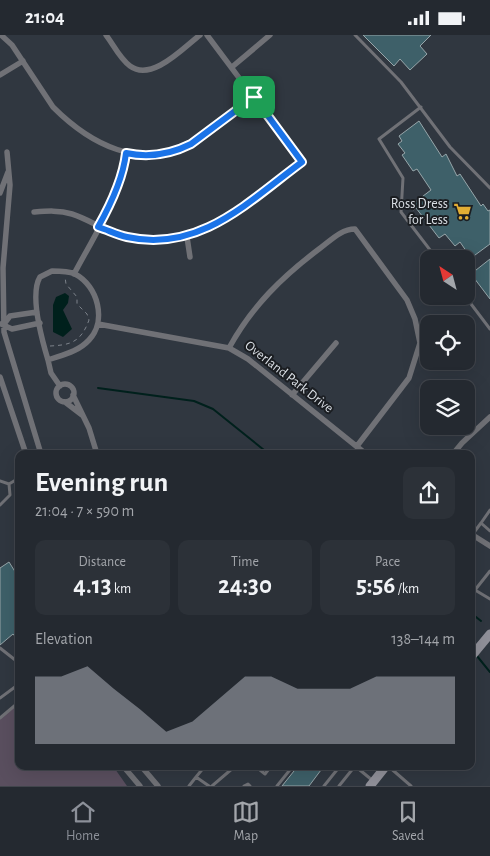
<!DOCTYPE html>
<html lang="en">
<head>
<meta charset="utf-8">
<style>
	body { margin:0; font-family:"Alegreya Sans",sans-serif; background:#2c3138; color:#f1f3f6; height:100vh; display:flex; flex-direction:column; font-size:19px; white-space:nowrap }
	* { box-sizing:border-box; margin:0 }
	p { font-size:16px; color:#a3a6ab }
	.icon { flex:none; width:28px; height:28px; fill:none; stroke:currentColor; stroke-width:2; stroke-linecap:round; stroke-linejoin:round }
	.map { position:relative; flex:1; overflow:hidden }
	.panel { position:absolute; left:15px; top:415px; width:460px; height:320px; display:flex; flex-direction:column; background:#242930; border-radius:10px; box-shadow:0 5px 20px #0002,0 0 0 1px #41454c }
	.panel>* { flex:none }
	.needle { width:32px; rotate:324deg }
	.tools { position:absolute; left:420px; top:215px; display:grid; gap:10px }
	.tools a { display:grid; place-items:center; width:55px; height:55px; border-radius:10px; background:#242930; box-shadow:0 5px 20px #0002,0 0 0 1px #41454c; font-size:25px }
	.pin { position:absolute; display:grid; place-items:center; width:42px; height:42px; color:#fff; margin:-21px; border-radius:10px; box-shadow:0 2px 8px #0006 }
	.round { display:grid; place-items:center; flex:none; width:52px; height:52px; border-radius:10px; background:#2c3138 }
	.headline { display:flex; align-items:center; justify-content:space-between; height:85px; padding:0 20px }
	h1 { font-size:28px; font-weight:600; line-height:38px }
	.metrics { display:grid; grid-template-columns:repeat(3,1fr); gap:8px; height:85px; padding:5px 20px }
	.metrics div { display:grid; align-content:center; border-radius:10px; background:#2c3138; text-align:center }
	.metrics b { font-size:25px; font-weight:600 }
	.metrics small { font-size:14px; font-weight:400 }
	.metrics p { font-size:14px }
	.chart { height:140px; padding:10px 20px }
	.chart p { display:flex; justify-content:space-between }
	.chart svg { width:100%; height:90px; margin-top:5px; fill:#8c9099; opacity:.7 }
	.status { display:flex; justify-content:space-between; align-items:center; height:35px; padding:0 25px; background:#242930; direction:ltr }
	.status svg { height:14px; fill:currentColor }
	.menu { display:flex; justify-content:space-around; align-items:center; height:70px; border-top:1px solid #41454c; background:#242930; font-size:14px; color:#a3a6ab }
	.menu a { display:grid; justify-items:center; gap:2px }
	.menu .on { color:#8c9099 }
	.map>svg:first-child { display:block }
</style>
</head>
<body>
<div class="status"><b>21:04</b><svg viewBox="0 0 49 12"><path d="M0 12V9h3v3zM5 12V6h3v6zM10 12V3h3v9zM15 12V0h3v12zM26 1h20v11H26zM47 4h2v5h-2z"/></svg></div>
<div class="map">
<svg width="490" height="751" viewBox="0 0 490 751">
	<rect width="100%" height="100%" fill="#303740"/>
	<path fill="#5a4f5f" d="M 19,667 L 19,731 L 113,731 L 127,751 L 0,751 L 0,683 Z"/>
	<path fill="#00201c" d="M 65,258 L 69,261 L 68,268 L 63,275 L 72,294 L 63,302 L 53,297 L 53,270 L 56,262 Z"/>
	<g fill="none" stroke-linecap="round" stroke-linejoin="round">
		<path stroke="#00201c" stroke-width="2" d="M 98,353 L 194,366 L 213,374 L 269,419
			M 471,578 L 481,586
			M 477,621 L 490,637"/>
	</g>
	<path fill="#3e6069" stroke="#97a6aa" d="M 363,0 L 431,0 L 420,11 L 427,19 L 410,35 L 400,24 L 394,31 Z
		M 419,86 L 442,122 L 446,119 L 457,141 L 460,139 L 481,171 L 483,169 L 488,176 L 490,175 L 490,209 L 471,223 L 460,207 L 455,211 L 445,199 L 439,203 L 416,173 L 413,175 L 410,171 L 431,155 L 417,134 L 413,136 L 402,120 L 405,118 L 398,109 L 402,106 L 399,101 Z
		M 490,224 L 490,264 L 471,239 Z
		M 9,527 L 19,543 L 19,606 L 13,599 L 0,610 L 0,533 Z
		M 298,731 L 324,731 L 309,751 L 282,751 Z"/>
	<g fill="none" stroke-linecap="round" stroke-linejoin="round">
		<path stroke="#7c828a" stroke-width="1" stroke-dasharray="4 4" stroke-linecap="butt" d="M 50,311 C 71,310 81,307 89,285 L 87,279 L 77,269 L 77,262 L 66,249 L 65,242"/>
		<path stroke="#707176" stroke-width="3" d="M 355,0 L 401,47 L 450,112 L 490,153
			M 421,72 L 379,104 L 403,143 L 401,177 L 437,224
			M 465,261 L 490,294
			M 0,446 L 9,449
			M 9,449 L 19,443
			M 0,470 L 10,460 L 9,449
			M 481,488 L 490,475
			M 472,500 L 481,488 L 490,496
			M 490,536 L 475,555 L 490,564
			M 0,613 L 19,628
			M 0,663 L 19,649
			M 0,683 L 19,667
			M 255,731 L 265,739 L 271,731
			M 355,731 L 372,745
			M 388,731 L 411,751
			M 196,742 L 205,731
			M 189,751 L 196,742 L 209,751
			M 212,751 L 233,733 L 232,731
			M 244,751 L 248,749 L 250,751
			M 277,751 L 293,731
			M 324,751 L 340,731
			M 339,751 L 355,731"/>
		<path stroke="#707176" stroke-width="5.5" d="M 1,0 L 12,10 L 53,72 C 91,110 140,135 191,109 L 254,62
			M 106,0 C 113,9 120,24 130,31 C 152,47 183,13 200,0
			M 232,32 L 270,0
			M 0,40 L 23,26
			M 7,117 L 10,150 L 3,233 L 4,297 L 41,419
			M 0,158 L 8,137
			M 34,177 C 47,176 59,175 72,179 C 91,185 107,198 128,202 C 201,217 248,167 302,127 L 207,0
			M 187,202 L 190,222
			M 52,236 C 59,236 68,236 75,239 C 98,251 107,286 89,305 C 78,317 62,320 48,325 C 42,305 29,260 40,242 Z
			M 74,239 C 94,201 121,161 126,118
			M 1,289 L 12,294 L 40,288
			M 4,289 L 10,281 L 37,277
			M 98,289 L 229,313 L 248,324 L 366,419
			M 420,308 L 429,309
			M 229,313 C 252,271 282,242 319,214 C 330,206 341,194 355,194 L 407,265 L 415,284 L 420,308 L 409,343 L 357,411
			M 48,325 L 51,338 L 60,351
			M 0,342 L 26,419
			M56 358a9 9 0 1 1 18 0a9 9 0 1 1-18 0Z
			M 73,360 L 89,393 L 97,419
			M 292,360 L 336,308
			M 65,367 L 82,380
			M 453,419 L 462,408 L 490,382
			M 471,499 L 490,511
			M 123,731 L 140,751
			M 141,731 L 158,751"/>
		<path stroke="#91919a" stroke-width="9" d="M 471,622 L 490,599
			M 370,751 L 386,731"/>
	</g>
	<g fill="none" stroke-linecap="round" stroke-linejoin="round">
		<defs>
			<path id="route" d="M 254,62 L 302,127 C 249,166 200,218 127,202 C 117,200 108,195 98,192 C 111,169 123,144 126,118 C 149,123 169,120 191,109 Z"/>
		</defs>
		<use href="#route" stroke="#fff" stroke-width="10"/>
		<use href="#route" stroke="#1a73e8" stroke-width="6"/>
	</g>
	<defs>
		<symbol id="supermarket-bare" viewBox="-9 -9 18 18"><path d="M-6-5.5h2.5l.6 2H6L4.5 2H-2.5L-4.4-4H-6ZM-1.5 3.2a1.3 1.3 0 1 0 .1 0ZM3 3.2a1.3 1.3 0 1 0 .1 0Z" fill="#e2ae34" stroke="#1b1e22" stroke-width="2.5" paint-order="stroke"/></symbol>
	</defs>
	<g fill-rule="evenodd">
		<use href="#supermarket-bare" x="450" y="164" width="25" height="25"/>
	</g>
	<g text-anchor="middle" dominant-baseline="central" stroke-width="4" stroke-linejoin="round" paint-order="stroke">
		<g font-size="14" fill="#dadfe5" stroke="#1b1e22" text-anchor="end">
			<text x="448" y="169">Ross Dress<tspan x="448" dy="16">for Less</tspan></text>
		</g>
		<g font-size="14" fill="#dadfe5" stroke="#1b1e22">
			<text transform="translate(289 342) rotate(38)">Overland Park Drive</text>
		</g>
	</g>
</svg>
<div class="tools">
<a><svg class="needle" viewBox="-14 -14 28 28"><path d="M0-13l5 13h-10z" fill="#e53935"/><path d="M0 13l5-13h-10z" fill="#a3a6ab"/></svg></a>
<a><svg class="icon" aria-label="locate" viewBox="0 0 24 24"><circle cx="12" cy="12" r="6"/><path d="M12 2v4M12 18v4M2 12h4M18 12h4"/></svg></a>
<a><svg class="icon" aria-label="layers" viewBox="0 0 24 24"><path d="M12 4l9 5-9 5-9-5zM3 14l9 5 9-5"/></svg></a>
</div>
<div class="pin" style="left:254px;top:62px;background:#1e9e55"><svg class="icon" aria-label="arrive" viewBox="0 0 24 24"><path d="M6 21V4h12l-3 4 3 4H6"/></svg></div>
<section class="panel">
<div class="headline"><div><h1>Evening run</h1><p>21:04 · 7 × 590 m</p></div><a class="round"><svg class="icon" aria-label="share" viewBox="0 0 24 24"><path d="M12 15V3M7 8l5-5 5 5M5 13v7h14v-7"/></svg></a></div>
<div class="metrics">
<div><p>Distance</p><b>4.13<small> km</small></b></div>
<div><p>Time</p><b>24:30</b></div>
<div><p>Pace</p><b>5:56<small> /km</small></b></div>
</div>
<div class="chart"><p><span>Elevation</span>138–144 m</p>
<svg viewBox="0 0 160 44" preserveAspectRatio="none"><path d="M0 44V11L10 11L20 6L30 17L40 27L50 38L60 33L70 22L80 11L90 11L100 17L110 17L120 17L130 11L140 11L150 11L160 11V44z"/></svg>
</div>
</section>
</div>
<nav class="menu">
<a class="on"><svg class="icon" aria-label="home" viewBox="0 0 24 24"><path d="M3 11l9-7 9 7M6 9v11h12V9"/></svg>Home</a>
<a><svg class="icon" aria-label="map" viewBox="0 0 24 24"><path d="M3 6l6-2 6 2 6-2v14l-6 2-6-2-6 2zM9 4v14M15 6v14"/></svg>Map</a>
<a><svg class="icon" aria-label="saved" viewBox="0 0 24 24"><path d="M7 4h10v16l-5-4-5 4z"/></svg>Saved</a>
</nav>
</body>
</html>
